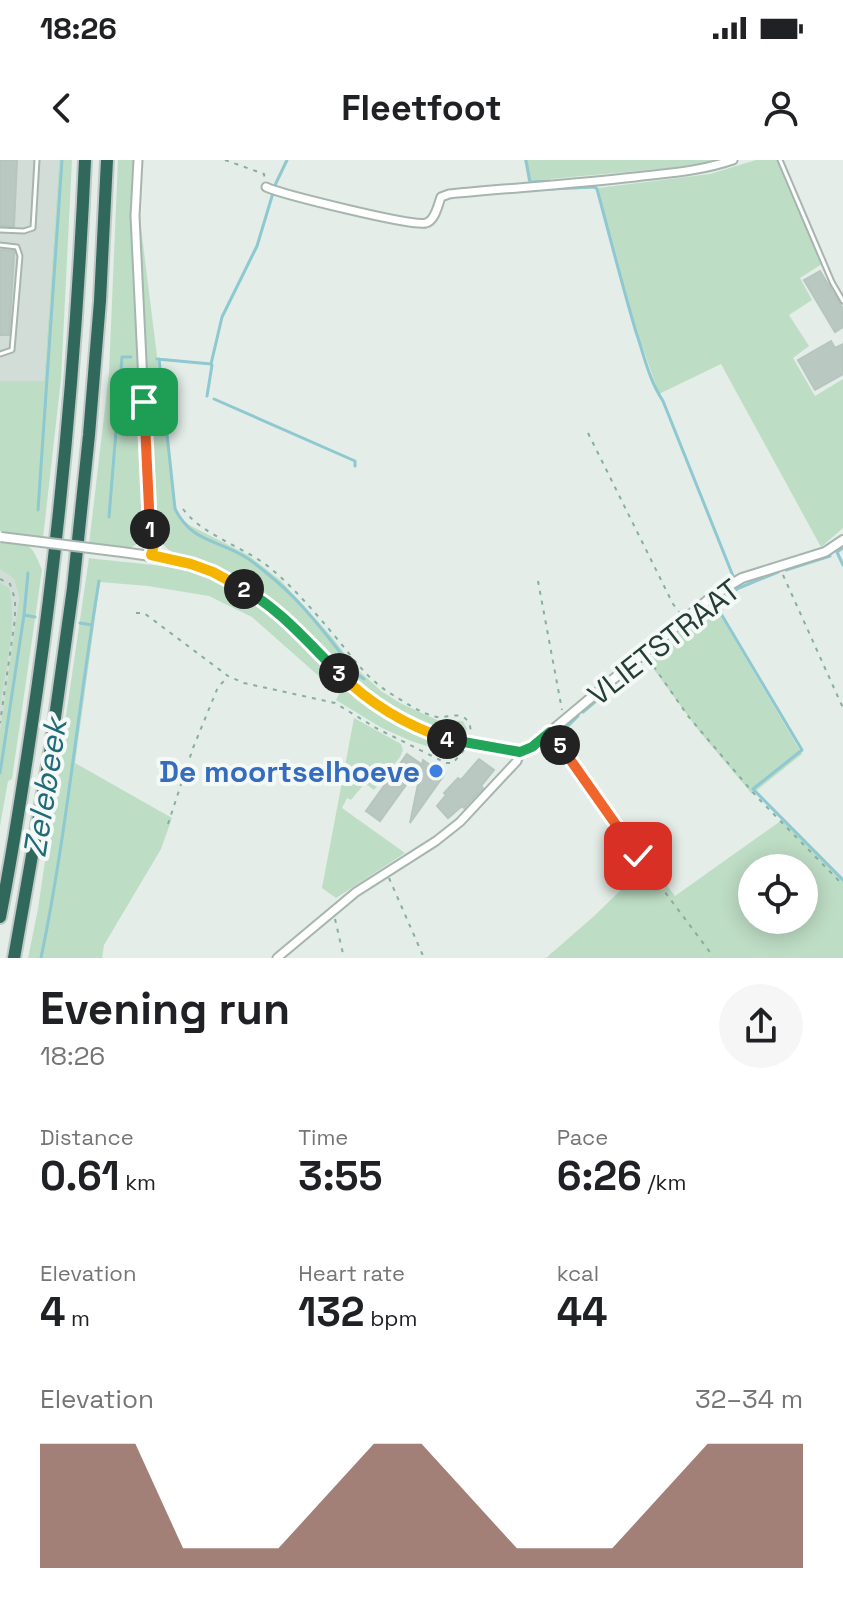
<!DOCTYPE html>
<html lang="en">
<head>
<meta charset="utf-8">
<style>
	body { margin:0; font-family:"Space Grotesk",sans-serif; background:#f6f6f6; color:#202124; height:100vh; display:flex; flex-direction:column; font-size:30px; white-space:nowrap }
	* { box-sizing:border-box; margin:0 }
	p { font-size:26px; color:#757577 }
	.icon { flex:none; width:44px; height:44px; fill:none; stroke:currentColor; stroke-width:2; stroke-linecap:round; stroke-linejoin:round }
	.map { position:relative; height:798px; overflow:hidden }
	.drawer { display:flex; flex-direction:column; background:#fff; flex:1 }
	.drawer>* { flex:none }
	.controls { position:absolute; left:738px; top:694px; display:grid; gap:16px }
	.controls a { display:grid; place-items:center; width:80px; height:80px; border-radius:50%; background:#fff; box-shadow:0 4px 20px #0003; font-size:40px }
	.pin { position:absolute; display:grid; place-items:center; width:68px; height:68px; color:#fff; margin:-34px; border-radius:16px; box-shadow:0 4px 12px #0006 }
	.km { position:absolute; width:40px; height:40px; margin:-20px; border-radius:50%; background:#222; color:#fff; font-size:22px; line-height:40px; text-align:center }
	.round { display:grid; place-items:center; flex:none; width:84px; height:84px; border-radius:42px; background:#f6f6f6 }
	.summary { display:flex; align-items:center; justify-content:space-between; height:136px; padding:0 40px }
	h1 { font-size:44px; font-weight:600; line-height:60px }
	.metrics { display:grid; grid-template-columns:repeat(3,1fr); gap:12px; height:136px; padding:8px 40px }
	.metrics div { display:grid; align-content:center }
	.metrics b { font-size:40px; font-weight:600 }
	.metrics small { font-size:22px; font-weight:400 }
	.metrics p { font-size:22px }
	.chart { height:224px; padding:16px 40px }
	.chart p { display:flex; justify-content:space-between }
	.chart svg { width:100%; height:144px; margin-top:8px; fill:#7c4b3f; opacity:.7 }
	.status { display:flex; justify-content:space-between; align-items:center; height:56px; padding:0 40px; background:#fff; direction:ltr }
	.status svg { height:22px; fill:currentColor }
	header { display:flex; justify-content:space-between; align-items:center; height:104px; padding:0 40px; background:#fff; font-size:36px; font-weight:600 }
	.map>svg:first-child { display:block }
</style>
</head>
<body>
<div class="status"><b>18:26</b><svg viewBox="0 0 49 12"><path d="M0 12V9h3v3zM5 12V6h3v6zM10 12V3h3v9zM15 12V0h3v12zM26 1h20v11H26zM47 4h2v5h-2z"/></svg></div>
<header><svg class="icon" aria-label="back" viewBox="0 0 24 24"><path d="M15 5l-7 7 7 7"/></svg>Fleetfoot<svg class="icon" aria-label="person" viewBox="0 0 24 24"><circle cx="12" cy="8" r="4"/><path d="M4 21q1-7 8-7t8 7"/></svg></header>
<div class="map">
<svg width="843" height="798" viewBox="0 0 843 798">
	<rect width="100%" height="100%" fill="#e4ede8"/>
	<path fill="#d2ddd7" d="M 0,0 L 59,0 L 44,221 L 0,221 Z
		M 0,409 L 14,419 L 19,438 L 0,570 Z"/>
	<path fill="#beddc5" fill-rule="evenodd" d="M 59,0 L 72,0 L 61,219 L 43,378 L 0,371 L 0,221 L 44,221 Z
		M 118,0 L 133,0 L 133,60 L 147,368 C 137,398 114,388 89,385 L 109,213 Z
		M 524,0 L 723,0 L 670,8 L 528,21 Z
		M 756,0 L 779,0 L 825,102 L 800,118 L 812,140 L 789,155 L 809,186 L 793,198 L 815,236 L 843,219 L 843,368 L 821,387 L 721,204 L 659,234 L 627,143 L 598,28 L 710,14 Z
		M 139,68 L 141,68 L 175,341 L 178,356 L 189,365 L 248,395 L 281,421 L 331,476 L 356,508 L 381,531 L 400,543 L 437,560 L 463,561 L 467,569 L 463,577 C 414,564 378,543 340,509 C 305,477 276,439 233,417 C 203,401 165,403 153,367 Z
		M 0,382 C 31,386 30,380 42,410 L 12,619 L 8,621 L 0,666 L 0,570 L 19,438 L 14,419 L 0,409 Z
		M 89,398 C 119,402 147,403 178,409 C 206,415 232,429 256,444 C 279,459 300,481 319,502 C 358,543 401,572 457,586 L 459,591 L 452,594 L 411,581 L 382,568 L 336,540 L 339,534 L 252,457 L 209,436 L 148,426 L 100,422 L 75,603 L 172,658 L 161,689 L 104,785 L 102,798 L 28,798 L 38,749 Z
		M 0,423 L 9,428 C 18,460 5,513 0,547 Z
		M 713,443 L 802,594 L 752,634 L 699,571 L 647,500 Z
		M 354,558 L 401,584 L 403,590 L 400,597 L 374,630 L 365,623 L 351,640 L 347,638 L 342,648 L 405,693 L 336,738 L 322,728 Z
		M 782,660 L 843,719 L 843,798 L 546,798 L 593,757 L 649,703 L 675,736 ZM 752,708 L 804,708 L 804,760 L 752,760 Z"/>
	<g fill="none" stroke-linecap="round" stroke-linejoin="round">
		<path stroke="#8ec8d0" stroke-width="3" d="M 526,0 L 530,22 L 549,21
			M 551,29 L 595,27 L 597,29 C 610,77 622,125 636,172 C 644,195 649,220 663,241 L 733,416
			M 157,199 L 211,204 L 222,157 L 257,86 L 276,23 L 287,0
			M 159,199 L 175,349 C 191,380 212,379 240,394 C 252,400 264,411 275,420 C 306,446 332,482 357,514 L 364,519
			M 207,236 L 212,205
			M 214,239 L 355,301 L 355,306
			M 38,350 L 62,0
			M 109,357 L 122,197 L 131,197
			M 843,388 L 837,392 L 843,405
			M 786,410 L 830,396
			M 738,425 L 739,428 L 725,437 L 717,447 L 802,590 L 753,629 L 843,720
			M 739,428 L 778,412
			M 24,455 L 28,413
			M 80,463 L 92,465
			M 583,552 L 615,525
			M 578,556 L 558,576 L 620,663
			M 0,613 L 24,455 L 35,457
			M 41,798 C 67,673 78,546 99,421"/>
	</g>
	<path fill="#b9c8c1" stroke="#b6c6bf" stroke-width="2" d="M 0,0 L 17,0 L 14,66 L 0,66 Z
		M 0,90 L 14,91 L 14,94 L 9,175 L 0,175 Z
		M 820,111 L 843,149 L 843,167 L 835,172 L 804,120 Z
		M 831,181 L 835,188 L 843,184 L 843,214 L 815,230 L 798,200 Z
		M 407,594 L 421,604 L 380,661 L 366,651 Z
		M 479,599 L 494,610 L 481,626 L 483,628 L 464,648 L 462,646 L 448,658 L 437,646 L 446,635 L 444,633 L 458,618 L 461,620 Z
		M 423,600 L 444,615 L 410,663 Z"/>
	<g fill="none" stroke-linecap="round" stroke-linejoin="round">
		<defs>
			<path id="service" d="M 780,0 L 832,122 L 843,141
				M 0,70 L 24,71 L 33,68 L 37,0
				M 0,85 L 17,87 L 20,96 L 12,190 L 0,194"/>
			<path id="minor" d="M 138,0 L 135,56 L 150,368 L 154,385 L 151,395
				M 266,27 C 281,34 413,67 426,63 C 435,61 438,45 441,37 L 449,34 C 511,28 573,24 635,17 C 669,13 701,11 733,0
				M 277,798 L 356,732 L 436,681 L 460,662 L 517,601 L 520,592"/>
			<path id="tertiary" d="M 122,392 C 172,398 218,410 260,438 C 295,463 321,498 353,527 C 387,559 433,579 479,585 C 498,588 514,594 532,587 L 715,434 L 742,418 L 825,392 L 843,380"/>
			<path id="motorway" d="M 0,757 C 15,682 26,606 37,530 C 62,354 77,178 85,0
				M 14,798 L 50,593 L 73,428 L 89,275 L 100,141 L 107,0"/>
		</defs>
		<use href="#service" stroke="#a7b5af" stroke-width="7"/>
		<use href="#minor" stroke="#a7b5af" stroke-width="11"/>
		<use href="#tertiary" stroke="#a7b5af" stroke-width="12"/>
		<use href="#motorway" stroke="#c2c9c7" stroke-width="16"/>
		<path stroke="#85afa1" stroke-width="2" stroke-dasharray="4 6" stroke-linecap="butt" d="M 225,0 L 264,14 L 265,20
			M 588,273 L 673,444 L 680,453
			M 183,349 C 202,375 242,386 269,407 C 293,427 313,450 333,474 C 352,496 366,519 393,535 C 406,543 422,554 437,557 C 445,558 454,554 461,556 C 470,559 472,570 470,577
			M 783,415 L 843,548
			M 0,419 L 10,424 L 15,439 L 15,459 L 0,563
			M 538,421 L 562,550
			M 136,453 L 144,453 L 228,516 L 244,523 L 335,543 L 376,568 L 446,603 L 453,603 L 464,590
			M 648,498 L 688,556 L 756,636 L 843,725
			M 555,578 L 638,696 L 709,791 L 711,798
			M 168,664 L 193,588 L 218,527 L 227,518
			M 389,718 L 424,798
			M 335,759 L 344,798"/>
		<use href="#service" stroke="#fff" stroke-width="3"/>
		<use href="#minor" stroke="#fff" stroke-width="7"/>
		<use href="#tertiary" stroke="#fff" stroke-width="8"/>
		<use href="#motorway" stroke="#30695c" stroke-width="12"/>
		<defs>
			<path id="tertiary-bridge" d="M 1,377 L 122,392"/>
		</defs>
		<use href="#tertiary-bridge" stroke="#a7b5af" stroke-width="12" stroke-linecap="butt"/>
		<use href="#tertiary-bridge" stroke="#fff" stroke-width="8"/>
	</g>
	<g fill="none" stroke-linecap="round" stroke-linejoin="round">
		<defs>
			<path id="split-1" d="M 144,242 L 150,369"/>
			<path id="split-2" d="M 150,369 L 154,385 L 151,395 L 191,404 L 213,412 L 244,429"/>
			<path id="split-3" d="M 244,429 C 281,450 309,484 339,513"/>
			<path id="split-4" d="M 339,513 C 370,544 405,565 447,579"/>
			<path id="split-5" d="M 447,579 L 520,592 L 532,587 L 550,572 L 560,585"/>
			<path id="split-6" d="M 560,585 L 638,696"/>
		</defs>
		<use href="#split-1" stroke="#fff" stroke-width="16"/>
		<use href="#split-2" stroke="#fff" stroke-width="16"/>
		<use href="#split-3" stroke="#fff" stroke-width="16"/>
		<use href="#split-4" stroke="#fff" stroke-width="16"/>
		<use href="#split-5" stroke="#fff" stroke-width="16"/>
		<use href="#split-6" stroke="#fff" stroke-width="16"/>
		<use href="#split-1" stroke="#f0652b" stroke-width="10"/>
		<use href="#split-2" stroke="#f5b400" stroke-width="10"/>
		<use href="#split-3" stroke="#22a559" stroke-width="10"/>
		<use href="#split-4" stroke="#f5b400" stroke-width="10"/>
		<use href="#split-5" stroke="#22a559" stroke-width="10"/>
		<use href="#split-6" stroke="#f0652b" stroke-width="10"/>
	</g>
	<circle fill="#3f7fe0" stroke="#f4f9f7" stroke-width="3" cx="436" cy="611" r="8"/>
	<g text-anchor="middle" dominant-baseline="central" stroke-width="8" stroke-linejoin="round" paint-order="stroke">
		<g font-size="30" fill="#243e36" stroke="#f4f9f7">
			<text transform="translate(664 482) rotate(-38)">VLIETSTRAAT</text>
		</g>
		<g font-size="30" font-weight="bold" fill="#366cbe" stroke="#f4f9f7" text-anchor="end">
			<text x="420" y="611">De moortselhoeve</text>
		</g>
		<g font-size="32" font-style="italic" fill="#1f6c78" stroke="#f4f9f7">
			<text transform="translate(45 628) rotate(-81)">Zelebeek</text>
		</g>
	</g>
</svg>
<div class="controls">
<a><svg class="icon" aria-label="locate" viewBox="0 0 24 24"><circle cx="12" cy="12" r="6"/><path d="M12 2v4M12 18v4M2 12h4M18 12h4"/></svg></a>
</div>
<div class="pin" style="left:144px;top:242px;background:#1e9e55"><svg class="icon" aria-label="arrive" viewBox="0 0 24 24"><path d="M6 21V4h12l-3 4 3 4H6"/></svg></div>
<div class="pin" style="left:638px;top:696px;background:#d93025"><svg class="icon" aria-label="check" viewBox="0 0 24 24"><path d="M5 12l5 5 9-10"/></svg></div>
<b class="km" style="left:150px;top:369px">1</b>
<b class="km" style="left:244px;top:429px">2</b>
<b class="km" style="left:339px;top:513px">3</b>
<b class="km" style="left:447px;top:579px">4</b>
<b class="km" style="left:560px;top:585px">5</b>
</div>
<section class="drawer">
<div class="summary"><div><h1>Evening run</h1><p>18:26</p></div><a class="round"><svg class="icon" aria-label="share" viewBox="0 0 24 24"><path d="M12 15V3M7 8l5-5 5 5M5 13v7h14v-7"/></svg></a></div>
<div class="metrics">
<div><p>Distance</p><b>0.61<small> km</small></b></div>
<div><p>Time</p><b>3:55</b></div>
<div><p>Pace</p><b>6:26<small> /km</small></b></div>
</div>
<div class="metrics">
<div><p>Elevation</p><b>4<small> m</small></b></div>
<div><p>Heart rate</p><b>132<small> bpm</small></b></div>
<div><p>kcal</p><b>44</b></div>
</div>
<div class="chart"><p><span>Elevation</span>32–34 m</p>
<svg viewBox="0 0 160 44" preserveAspectRatio="none"><path d="M0 44V6L10 6L20 6L30 38L40 38L50 38L60 22L70 6L80 6L90 22L100 38L110 38L120 38L130 22L140 6L150 6L160 6V44z"/></svg>
</div>
</section>
</body>
</html>
